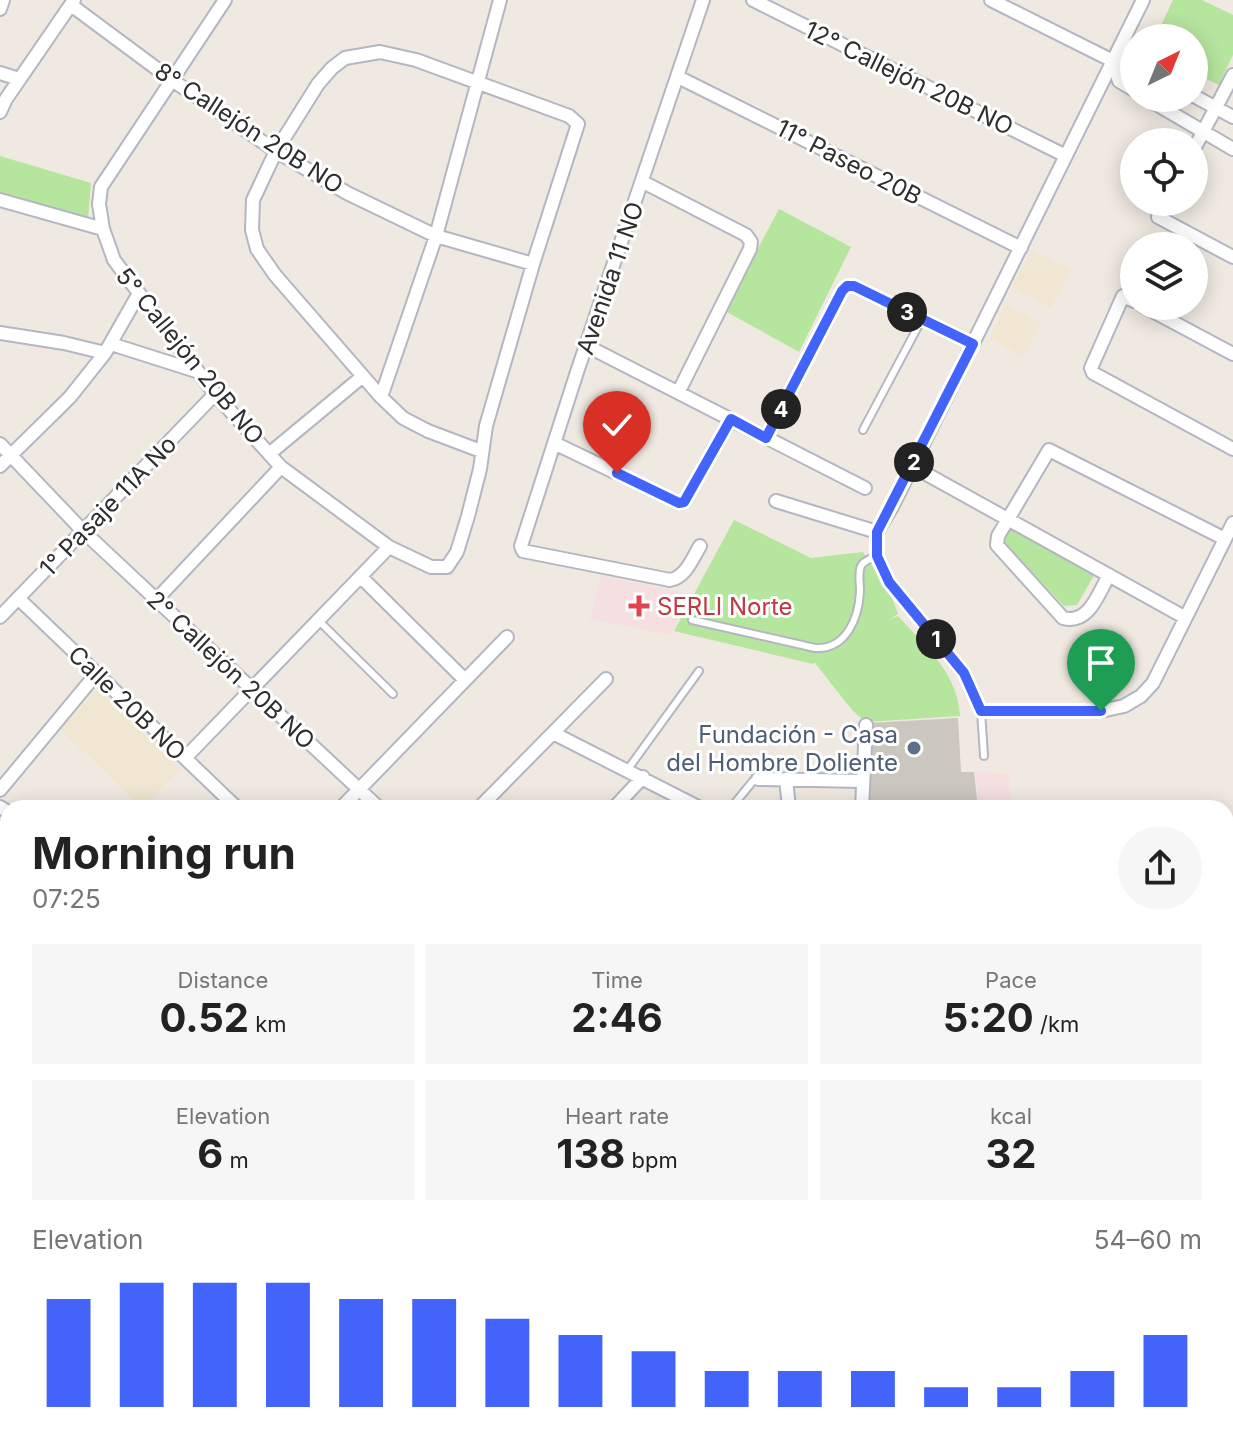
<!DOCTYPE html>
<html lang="en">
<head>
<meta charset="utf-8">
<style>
	body { margin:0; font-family:Inter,sans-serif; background:#f6f6f6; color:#222; height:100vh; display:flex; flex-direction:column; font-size:30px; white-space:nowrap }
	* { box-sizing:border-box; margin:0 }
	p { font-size:26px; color:#767676 }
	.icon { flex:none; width:44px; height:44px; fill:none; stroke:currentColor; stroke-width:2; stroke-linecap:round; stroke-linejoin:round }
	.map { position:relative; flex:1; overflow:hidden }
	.side { position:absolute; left:0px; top:800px; width:1234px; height:648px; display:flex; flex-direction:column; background:#fff; border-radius:24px 24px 0 0; box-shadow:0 4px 20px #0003 }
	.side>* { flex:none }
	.needle { width:52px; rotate:43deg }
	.buttons { position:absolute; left:1120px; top:24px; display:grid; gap:16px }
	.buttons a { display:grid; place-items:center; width:88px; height:88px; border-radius:50%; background:#fff; box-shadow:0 4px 20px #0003; font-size:40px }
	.pin { position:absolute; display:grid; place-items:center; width:68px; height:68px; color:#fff; margin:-82px -34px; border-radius:50% 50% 50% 0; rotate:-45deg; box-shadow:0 0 8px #0007 }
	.pin .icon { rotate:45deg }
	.km { position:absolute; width:40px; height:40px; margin:-20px; border-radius:50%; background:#222; color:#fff; font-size:22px; line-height:40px; text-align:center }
	.round { display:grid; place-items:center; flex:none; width:84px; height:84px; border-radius:42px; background:#f6f6f6 }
	.overview { display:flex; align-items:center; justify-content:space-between; height:136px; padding:0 32px }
	h1 { font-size:44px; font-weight:700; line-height:60px }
	.metrics { display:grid; grid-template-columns:repeat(3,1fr); gap:12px; height:136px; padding:8px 32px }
	.metrics div { display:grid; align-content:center; border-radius:0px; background:#f6f6f6; text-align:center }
	.metrics b { font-size:40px; font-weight:700 }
	.metrics small { font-size:22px; font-weight:400 }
	.metrics p { font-size:22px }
	.chart { height:224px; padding:16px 32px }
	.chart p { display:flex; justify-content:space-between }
	.chart svg { width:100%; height:144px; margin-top:8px; stroke:#4264fb; stroke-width:6 }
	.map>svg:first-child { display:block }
</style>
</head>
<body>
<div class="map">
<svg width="1233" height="1448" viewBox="0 0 1233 1448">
	<rect width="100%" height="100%" fill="#efe9e1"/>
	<path fill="#f0e6d1" d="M 1032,249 L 1071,270 L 1051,308 L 1012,287 Z
		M 1006,304 L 1041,323 L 1023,356 L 990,338 Z
		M 98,690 L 180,769 L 143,808 L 60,729 Z"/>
	<path fill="#f5dfe0" d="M 601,576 L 690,594 L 671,635 L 590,619 Z
		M 975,772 L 1009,774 L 1011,808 L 980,808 Z"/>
	<path fill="#b6e59e" d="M 1173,0 L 1202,0 L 1233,15 L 1233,55 L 1219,85 L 1194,73 L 1194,38 L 1155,38 Z
		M 0,156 L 91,183 L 88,219 L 0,193 Z
		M 779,209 L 851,247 L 799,352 L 725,311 Z
		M 734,520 L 811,558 L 863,552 L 891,595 L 898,614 L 889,620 L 898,616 C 925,646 958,673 960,716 L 866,722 L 852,710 L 815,663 L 819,660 L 813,664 L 674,631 Z
		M 1011,526 L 1096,572 L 1077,605 L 1064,606 L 1004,543 Z"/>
	<path fill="#cbc7bf" d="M 958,718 L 961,772 L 974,772 L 978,808 L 868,808 L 868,723 Z"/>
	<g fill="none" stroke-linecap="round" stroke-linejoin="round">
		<defs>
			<path id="service" d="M 863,430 L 922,319
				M 318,620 L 393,694
				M 692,620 L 815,648 C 846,650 859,618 860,591 C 860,583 858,573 861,566 C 864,560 871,559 877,556
				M 981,711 L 984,756
				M 628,769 L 699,671
				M 731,808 L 753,781 L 758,779"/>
			<path id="pedestrian" d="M 1220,1440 L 1226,1448"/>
			<path id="minor" d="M 225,0 L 101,187 L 99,204 L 103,229 L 114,260 L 215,394 L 281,467 L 389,547 L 431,567 L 447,567 L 457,552 L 468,516 L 480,469 L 486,426 L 533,264 L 578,124 L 569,116 L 416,60 L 380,52 L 345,58 L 332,68 L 318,84 L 276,151 L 253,200 L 252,230 L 257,249 L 275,275 L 381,397 L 403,418 L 428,431 L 481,451
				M 753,0 L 1066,156
				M 991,0 L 1113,61
				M 1143,0 L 893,505 L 877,532 L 877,556 L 889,582 L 964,673 L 981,711 L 1101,711 L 1124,706 L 1141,696 L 1153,683 L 1233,523
				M 71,5 L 172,80 L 276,151 L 347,193 L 436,236 L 533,264
				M 0,9 L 3,0
				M 1134,65 L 1113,61 L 1119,81 L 1134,90
				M 0,73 L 19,79
				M 678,77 L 1021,248
				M 1194,96 L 1233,117
				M 1146,98 L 1233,149
				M 0,112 L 6,99 L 74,0
				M 1194,149 L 1233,75
				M 643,182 L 746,235 L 751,242 L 750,249 L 679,391
				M 0,200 L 103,229
				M 1165,202 L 1158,217 L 1233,257
				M 1134,301 L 1123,296 L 1091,368 L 1093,373 L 1233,449
				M 1143,306 L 1233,354
				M 0,333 L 64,343 L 105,353
				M 111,344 L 196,371
				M 587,346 L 865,488
				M 381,397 L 436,236 L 500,0
				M 766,438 L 842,291 L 847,286 L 854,286 L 973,344
				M 554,443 L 679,503 L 684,502 L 731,419
				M 0,444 L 83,531 L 379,808
				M 269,454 L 363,376
				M 0,466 L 70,397 L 105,353 L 138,295
				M 912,466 L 1184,617
				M 776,501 L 877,532
				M 700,546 C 692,559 686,577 670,580 L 523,551 L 521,546 L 577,372 L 703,0
				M 1109,575 C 1098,594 1089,625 1063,618 L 997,545 L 998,536 L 1049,450 L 1225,539
				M 361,577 L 465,680
				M 18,598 L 237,808
				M 156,600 L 281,467
				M 0,617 L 215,394
				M 553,733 L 700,808
				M 185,758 L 389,547
				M 758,779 L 862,781
				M 786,779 L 789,808
				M 0,790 L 97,673
				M 0,807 L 8,812
				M 341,808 L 507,637
				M 479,808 L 606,679
				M 614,808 L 643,777
				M 862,808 L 866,725
				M 1226,854 L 1233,841
				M 0,945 L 8,951
				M 0,1073 L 8,1079
				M 0,1159 L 8,1150
				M 5,1219 L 8,1222
				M 0,1316 L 8,1325
				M 0,1392 L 8,1400
				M 0,1418 L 8,1412
				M 116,1440 L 124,1448
				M 563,1440 L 571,1448
				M 701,1440 L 711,1448
				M 899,1442 L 899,1440
				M 275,1448 L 283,1440
				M 829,1448 L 836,1440
				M 921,1448 L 926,1440"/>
			<path id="primary" d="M 1226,1085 L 1233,1072
				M 1226,1290 L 1233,1277
				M 1032,1448 L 1036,1440
				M 1142,1448 L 1146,1440"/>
			<path id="trunk" d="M 1226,1141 L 1233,1128
				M 1226,1238 L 1233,1224
				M 1226,1266 L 1233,1258
				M 1060,1448 L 1065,1440
				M 1114,1448 L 1119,1440"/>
		</defs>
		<use href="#service" stroke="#b4b7c1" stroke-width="10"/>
		<use href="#pedestrian" stroke="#b4b7c1" stroke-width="14"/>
		<use href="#minor" stroke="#b4b7c1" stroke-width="16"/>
		<use href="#primary" stroke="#c9c9c9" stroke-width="24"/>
		<use href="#trunk" stroke="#c9c9c9" stroke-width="26"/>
		<use href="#service" stroke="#fff" stroke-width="6"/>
		<use href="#pedestrian" stroke="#fff" stroke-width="10"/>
		<use href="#minor" stroke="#fff" stroke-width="12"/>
		<use href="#primary" stroke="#f2d163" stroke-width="20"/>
		<use href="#trunk" stroke="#f8ba60" stroke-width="22"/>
	</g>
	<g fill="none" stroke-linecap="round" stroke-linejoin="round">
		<defs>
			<path id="route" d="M 617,473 L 679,503 L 684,502 L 731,419 L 766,438 L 842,291 L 847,286 L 854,286 L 973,344 L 877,532 L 877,556 L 889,582 L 964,673 L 981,711 L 1101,711"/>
		</defs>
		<use href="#route" stroke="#fff" stroke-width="16"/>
		<use href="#route" stroke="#4264fb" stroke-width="10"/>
	</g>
	<path fill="#e0444e" stroke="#fff" stroke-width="3" d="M635 594h8v8h8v8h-8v8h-8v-8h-8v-8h8z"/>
	<circle fill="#5c6f8a" stroke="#fff" stroke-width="3" cx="914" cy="748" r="8"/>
	<g text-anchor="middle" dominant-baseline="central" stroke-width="6" stroke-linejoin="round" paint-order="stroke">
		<g font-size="24" fill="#2e2e2e" stroke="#fff">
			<text transform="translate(909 78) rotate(26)">12° Callejón 20B NO</text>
			<text transform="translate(249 128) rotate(33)">8° Callejón 20B NO</text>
			<text transform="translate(849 162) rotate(27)">11° Paseo 20B</text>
			<text transform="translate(610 278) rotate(-71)">Avenida 11 NO</text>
			<text transform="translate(190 356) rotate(51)">5° Callejón 20B NO</text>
			<text transform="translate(108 506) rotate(-46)">1° Pasaje 11A No</text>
			<text transform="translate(231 670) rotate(43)">2° Callejón 20B NO</text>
			<text transform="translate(127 703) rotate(44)">Calle 20B NO</text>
		</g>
		<g font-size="24" fill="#be3a42" stroke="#fff" text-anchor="start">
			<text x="657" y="606">SERLI Norte</text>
		</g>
		<g font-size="24" fill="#4e5e75" stroke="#fff" text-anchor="end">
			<text x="898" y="734">Fundación - Casa<tspan x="898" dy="28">del Hombre Doliente</tspan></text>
		</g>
	</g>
</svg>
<div class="buttons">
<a><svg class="needle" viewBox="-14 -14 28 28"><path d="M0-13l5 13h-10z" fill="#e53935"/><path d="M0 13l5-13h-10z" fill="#767676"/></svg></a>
<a><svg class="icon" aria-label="locate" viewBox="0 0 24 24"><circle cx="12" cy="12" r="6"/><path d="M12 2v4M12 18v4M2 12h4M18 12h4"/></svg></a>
<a><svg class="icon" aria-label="layers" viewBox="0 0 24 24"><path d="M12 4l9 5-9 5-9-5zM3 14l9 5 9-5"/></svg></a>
</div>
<div class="pin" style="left:1101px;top:711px;background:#1e9e55"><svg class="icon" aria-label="arrive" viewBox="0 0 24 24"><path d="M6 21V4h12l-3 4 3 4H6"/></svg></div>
<div class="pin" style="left:617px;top:473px;background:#d93025"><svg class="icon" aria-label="check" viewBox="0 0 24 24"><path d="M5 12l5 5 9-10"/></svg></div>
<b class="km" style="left:936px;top:639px">1</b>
<b class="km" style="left:914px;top:462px">2</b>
<b class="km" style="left:907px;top:312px">3</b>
<b class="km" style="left:781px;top:409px">4</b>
<section class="side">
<div class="overview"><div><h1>Morning run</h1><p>07:25</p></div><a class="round"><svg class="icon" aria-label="share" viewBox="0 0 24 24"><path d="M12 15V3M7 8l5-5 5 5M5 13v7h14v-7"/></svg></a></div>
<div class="metrics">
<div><p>Distance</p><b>0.52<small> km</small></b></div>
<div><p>Time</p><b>2:46</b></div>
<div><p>Pace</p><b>5:20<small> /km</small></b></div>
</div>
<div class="metrics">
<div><p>Elevation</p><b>6<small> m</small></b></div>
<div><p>Heart rate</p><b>138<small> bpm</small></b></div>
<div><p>kcal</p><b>32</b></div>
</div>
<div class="chart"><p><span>Elevation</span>54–60 m</p>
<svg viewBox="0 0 160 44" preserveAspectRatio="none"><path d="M5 44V11M15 44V6M25 44V6M35 44V6M45 44V11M55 44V11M65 44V17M75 44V22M85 44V27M95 44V33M105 44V33M115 44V33M125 44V38M135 44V38M145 44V33M155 44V22"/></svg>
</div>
</section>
</div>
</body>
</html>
